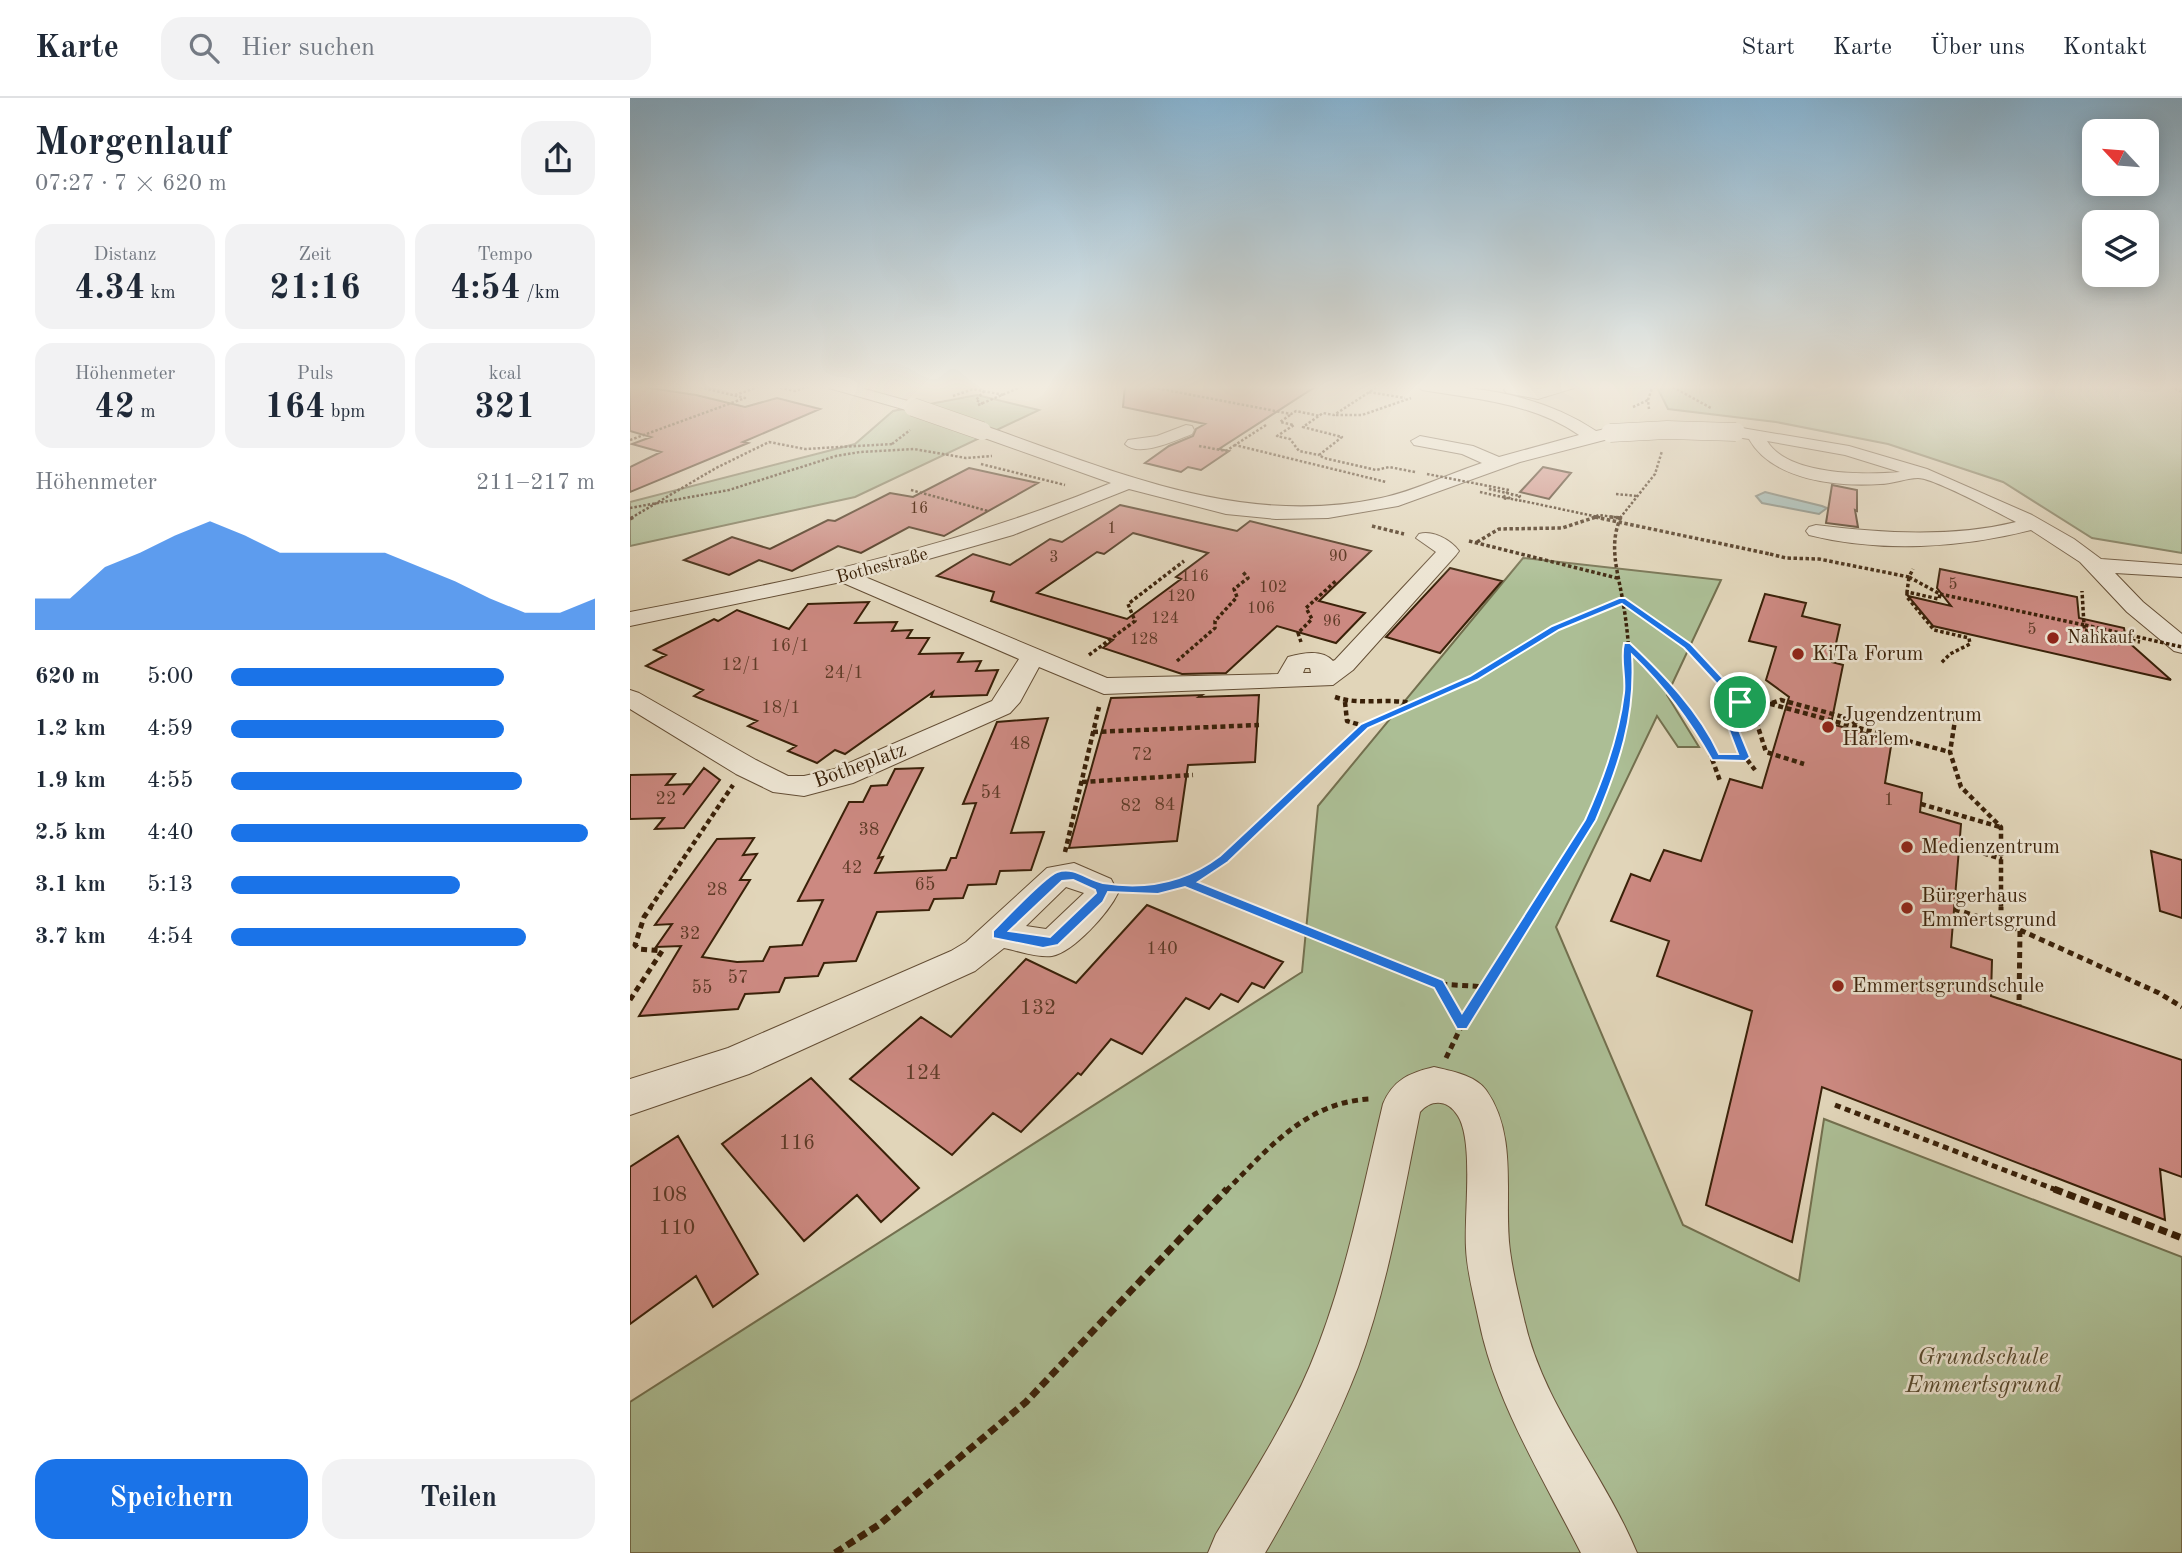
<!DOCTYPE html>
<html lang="de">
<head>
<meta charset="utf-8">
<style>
	body { margin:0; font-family:"Old Standard TT",serif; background:#f2f2f3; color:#1f2937; height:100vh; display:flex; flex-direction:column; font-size:26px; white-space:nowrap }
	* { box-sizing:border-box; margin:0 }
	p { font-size:23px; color:#747a83 }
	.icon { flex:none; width:38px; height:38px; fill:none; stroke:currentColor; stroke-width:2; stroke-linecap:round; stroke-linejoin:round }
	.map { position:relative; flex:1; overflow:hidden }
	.side { display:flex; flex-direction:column; background:#fff; width:630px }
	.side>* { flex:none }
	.needle { width:46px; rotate:296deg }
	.fabs { position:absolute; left:1452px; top:21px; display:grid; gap:14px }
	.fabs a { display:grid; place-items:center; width:77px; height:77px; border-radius:14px; background:#fff; box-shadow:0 4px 18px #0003; font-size:35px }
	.pin { position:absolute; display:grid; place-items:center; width:60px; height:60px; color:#fff; margin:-30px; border:4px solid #fff; border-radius:50%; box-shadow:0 2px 7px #0007 }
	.round { display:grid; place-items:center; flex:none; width:74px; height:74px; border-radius:21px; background:#f2f2f3 }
	.headline { display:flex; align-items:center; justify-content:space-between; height:119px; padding:0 35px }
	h1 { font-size:38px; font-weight:700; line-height:52px }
	.stats { display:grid; grid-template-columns:repeat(3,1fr); gap:10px; height:119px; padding:7px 35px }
	.stats div { display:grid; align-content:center; border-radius:18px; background:#f2f2f3; text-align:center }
	.stats b { font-size:35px; font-weight:700 }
	.stats small { font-size:19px; font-weight:400 }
	.stats p { font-size:19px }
	.chart { height:196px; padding:14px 35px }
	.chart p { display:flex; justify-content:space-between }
	.chart svg { width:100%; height:126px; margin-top:7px; fill:#1a73e8; opacity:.7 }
	.cta { display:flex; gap:14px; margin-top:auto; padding:14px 35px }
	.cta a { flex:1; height:80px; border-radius:21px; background:#1a73e8; color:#fff; font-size:28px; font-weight:700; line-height:80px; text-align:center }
	.cta a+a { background:#f2f2f3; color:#1f2937 }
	ul { padding:0 35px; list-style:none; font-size:23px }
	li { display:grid; grid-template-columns:112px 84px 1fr; align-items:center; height:52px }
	li i { height:18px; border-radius:9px; background:#1a73e8 }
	header { display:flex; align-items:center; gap:42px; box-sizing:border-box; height:98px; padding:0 35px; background:#fff; border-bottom:2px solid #e0e1e3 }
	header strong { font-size:33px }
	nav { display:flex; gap:38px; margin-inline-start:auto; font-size:24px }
	.search { width:490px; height:63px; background:#f2f2f3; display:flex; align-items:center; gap:18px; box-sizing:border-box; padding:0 24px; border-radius:21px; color:#747a83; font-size:26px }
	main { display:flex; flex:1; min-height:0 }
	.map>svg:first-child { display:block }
</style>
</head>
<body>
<header>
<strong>Karte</strong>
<div class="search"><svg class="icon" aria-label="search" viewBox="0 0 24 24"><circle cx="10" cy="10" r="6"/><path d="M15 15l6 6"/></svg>Hier suchen</div>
<nav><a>Start</a><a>Karte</a><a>Über uns</a><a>Kontakt</a></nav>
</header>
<main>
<section class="side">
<div class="headline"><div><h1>Morgenlauf</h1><p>07:27 · 7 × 620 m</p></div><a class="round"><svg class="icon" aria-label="share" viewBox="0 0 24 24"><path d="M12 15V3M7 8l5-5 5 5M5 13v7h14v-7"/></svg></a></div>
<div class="stats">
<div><p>Distanz</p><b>4.34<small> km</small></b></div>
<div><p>Zeit</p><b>21:16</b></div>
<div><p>Tempo</p><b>4:54<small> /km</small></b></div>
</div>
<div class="stats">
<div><p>Höhenmeter</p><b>42<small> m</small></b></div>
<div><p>Puls</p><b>164<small> bpm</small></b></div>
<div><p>kcal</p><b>321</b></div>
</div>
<div class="chart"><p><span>Höhenmeter</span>211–217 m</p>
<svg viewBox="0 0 160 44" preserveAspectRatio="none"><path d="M0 44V33L10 33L20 22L30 17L40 11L50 6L60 11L70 17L80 17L90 17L100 17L110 22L120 27L130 33L140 38L150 38L160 33V44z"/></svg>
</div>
<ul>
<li><b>620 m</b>5:00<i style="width:75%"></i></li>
<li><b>1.2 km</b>4:59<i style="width:75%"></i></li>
<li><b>1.9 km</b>4:55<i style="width:80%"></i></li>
<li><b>2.5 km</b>4:40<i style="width:98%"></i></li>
<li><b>3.1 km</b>5:13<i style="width:63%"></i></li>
<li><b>3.7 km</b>4:54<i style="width:81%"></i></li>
</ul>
<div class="cta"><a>Speichern</a><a>Teilen</a></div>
</section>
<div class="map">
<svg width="1552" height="1455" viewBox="0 0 1552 1455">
	<rect width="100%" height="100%" fill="#e1d5b9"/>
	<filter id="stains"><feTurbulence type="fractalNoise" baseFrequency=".00286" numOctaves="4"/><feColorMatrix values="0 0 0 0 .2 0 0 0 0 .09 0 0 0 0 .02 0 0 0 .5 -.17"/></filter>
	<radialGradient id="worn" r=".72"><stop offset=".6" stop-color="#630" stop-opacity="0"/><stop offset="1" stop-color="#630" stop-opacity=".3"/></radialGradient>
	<path fill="#acbe95" stroke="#73704f" stroke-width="2" d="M 1026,287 L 1552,287 L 1552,455 L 1462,440 L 1373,384 L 1258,346 L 1146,324 L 1038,311 Z
		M 347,297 L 409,312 L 225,399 L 0,448 L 0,404 L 225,346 L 263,313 Z
		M 893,460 L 1091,482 L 1037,597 L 1069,649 L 1048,649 L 1027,618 L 926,829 L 1053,1127 L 1169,1183 L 1194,1021 L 1552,1159 L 1552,1455 L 0,1455 L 0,1304 L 672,874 L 688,708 Z"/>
	<path fill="#95b7b6" stroke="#717b71" stroke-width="2" d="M 1135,394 L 1192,408 L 1197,410 L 1189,416 L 1132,405 L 1126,398 Z"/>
	<path fill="#cc8981" stroke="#3a2109" stroke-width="2" fill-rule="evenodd" d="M 0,287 L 66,297 L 115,309 L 147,300 L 190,311 L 113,344 L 118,345 L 0,394 L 0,369 L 31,354 L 2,346 L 21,339 L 0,333 Z
		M 495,287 L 688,287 L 589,351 L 599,353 L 571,372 L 558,369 L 551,374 L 515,365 L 539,348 L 563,338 L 566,331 L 575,326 L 493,309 Z
		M 913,369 L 941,375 L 919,401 L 890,394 Z
		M 339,370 L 408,385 L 314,438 L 279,429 L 231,455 L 208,448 L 162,473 L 129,462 L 99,477 L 54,462 L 102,439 L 140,451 L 198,422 L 205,423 L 260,395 L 283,399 Z
		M 1202,387 L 1227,392 L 1227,413 L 1225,412 L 1228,429 L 1196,425 Z
		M 490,407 L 607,433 L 620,423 L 741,453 L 689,503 L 735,515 L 706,545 L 647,528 L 596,575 L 552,576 L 473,550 L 483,542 L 361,503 L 364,494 L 307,478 L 343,456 L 380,467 L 420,441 L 432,444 ZM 503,435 L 578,455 L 546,479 L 551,481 L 497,521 L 407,495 L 467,454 L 474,456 Z
		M 820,470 L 872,483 L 810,555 L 756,539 Z
		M 1310,471 L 1447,499 L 1449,520 L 1494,530 L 1496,542 L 1541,582 L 1303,528 L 1278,498 L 1321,508 L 1307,490 Z
		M 1135,496 L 1176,505 L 1172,518 L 1210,527 L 1202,564 L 1213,567 L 1201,626 L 1262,642 L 1255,685 L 1292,695 L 1290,714 L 1331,726 L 1321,849 L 1362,862 L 1361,898 L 1552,962 L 1552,1079 L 1530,1071 L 1535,1122 L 1192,989 L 1162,1144 L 1076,1107 L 1122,913 L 1027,878 L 1039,843 L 981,823 L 1001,776 L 1020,783 L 1034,752 L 1071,763 L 1100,681 L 1132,690 L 1159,599 L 1136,582 L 1146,549 L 1119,543 Z
		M 239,504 L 225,525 L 267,524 L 262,533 L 282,532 L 277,540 L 299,540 L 289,556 L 333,555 L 328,564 L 351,563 L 346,573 L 368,572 L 357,597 L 301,599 L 303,594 L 215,656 L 205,652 L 187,665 L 158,653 L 166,648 L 118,628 L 127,623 L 64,598 L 73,592 L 16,568 L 36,557 L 24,552 L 84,521 L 88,523 L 107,512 L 159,531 L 178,506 Z
		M 572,597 L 569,599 L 629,597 L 625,664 L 558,667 L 547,743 L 439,750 L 481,600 Z
		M 418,620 L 381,735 L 414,734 L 401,772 L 370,773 L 366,786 L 338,787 L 333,800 L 304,801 L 299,812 L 247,814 L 226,863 L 194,865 L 188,878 L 155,880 L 149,894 L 115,896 L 108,911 L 9,918 L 51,848 L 26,849 L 42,826 L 25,827 L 87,741 L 124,740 L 113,757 L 127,756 L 110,782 L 120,782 L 72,859 L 107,864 L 133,863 L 140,849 L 172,847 L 193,802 L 168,803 L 219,704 L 233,704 L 241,688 L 257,687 L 265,671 L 293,670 L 248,760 L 253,759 L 245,775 L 316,772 L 321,760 L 326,760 L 346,705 L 333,706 L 367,624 Z
		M 74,670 L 90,682 L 54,730 L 25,731 L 34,720 L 0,721 L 0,677 L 45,676 L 36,687 L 61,686 L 53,697 Z
		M 1521,753 L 1552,762 L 1552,820 L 1530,813 Z
		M 517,807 L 653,864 L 634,890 L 622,885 L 608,904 L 591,896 L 579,911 L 556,900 L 512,956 L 481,941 L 451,977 L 448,975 L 391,1034 L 363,1015 L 322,1057 L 220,981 L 291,919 L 321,939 L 396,861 L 446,885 Z
		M 181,980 L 289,1090 L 251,1124 L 227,1097 L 174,1143 L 92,1046 Z
		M 48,1038 L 128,1176 L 83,1209 L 66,1178 L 0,1226 L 0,1069 Z"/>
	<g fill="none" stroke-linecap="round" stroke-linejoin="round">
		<defs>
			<path id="minor" d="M 196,287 L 220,287 L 289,306 L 291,309 L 283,314 L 199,290 Z
				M 785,287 C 847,287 914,298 966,333 L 980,330 L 988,335 L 986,339 L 890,364 L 768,408 L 698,420 L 646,421 L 596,416 L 499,391 L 383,437 L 235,479 L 477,580 L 648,576 L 658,559 C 673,555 692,551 703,563 L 705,562 L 806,454 L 786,440 L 789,436 C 803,432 821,442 829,453 L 826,457 L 723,572 L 703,587 L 474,596 L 409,569 L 390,604 L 380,615 L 223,685 L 174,698 L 143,694 L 106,676 L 0,611 L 0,592 L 9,595 L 126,662 L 158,678 L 174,678 L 205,671 L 362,603 L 389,561 L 211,484 L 0,528 L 0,514 C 164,483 326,449 481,385 L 346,337 L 344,333 L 346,329 L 358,329 C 486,374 613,430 751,400 C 785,393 818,376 852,365 L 832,356 L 784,347 L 781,343 L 790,338 L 843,348 L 869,359 L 949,337 C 903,305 846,301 792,292 ZM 675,570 L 680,570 L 681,575 L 673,575 Z
				M 882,287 L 908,291 L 924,287 L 947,287 L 944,290 L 908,301 L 877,295 L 874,292 L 877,289 Z
				M 556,327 L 562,328 L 564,332 L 562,336 C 546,342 509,360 495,346 L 498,342 L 527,338 Z
				M 1106,329 L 1219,348 L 1297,371 L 1402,417 L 1444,441 L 1471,461 L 1552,467 L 1552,479 L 1485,475 L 1513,504 L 1552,536 L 1552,555 L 1544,553 L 1497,514 L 1450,464 L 1401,432 C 1331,450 1250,455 1179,437 L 1176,433 L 1179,429 L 1186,427 C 1252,435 1320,440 1386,424 C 1368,415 1304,380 1288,380 C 1276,380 1263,386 1250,386 C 1207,389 1142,382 1119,341 L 1100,338 L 1098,334 L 1100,330 ZM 1137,343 L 1215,357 L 1270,374 C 1235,377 1158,378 1137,343 Z
				M 444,765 L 481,781 L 488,795 C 479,814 444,854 422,858 C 407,860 389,853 374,850 L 345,873 L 119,976 L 0,1017 L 0,981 L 98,950 L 321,853 L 336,844 L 417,770 ZM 436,789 L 454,795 L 416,831 L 396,828 Z
				M 804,969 C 821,973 845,977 856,992 C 889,1038 873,1102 880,1153 C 883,1176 889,1199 894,1221 C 913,1307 974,1375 1007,1455 L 951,1455 C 913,1380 866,1306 849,1223 C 844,1199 837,1174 836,1150 C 834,1117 844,1044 828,1018 C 818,1001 801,1001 790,1014 C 773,1099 758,1187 728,1269 C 703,1334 670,1395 635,1455 L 578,1455 L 586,1436 C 619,1382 655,1327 680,1268 C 715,1185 732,1094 753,1006 C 763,982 779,975 804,969 Z"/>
		</defs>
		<use href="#minor" stroke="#644e35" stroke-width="2"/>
		<path stroke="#3a2109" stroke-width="2.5" stroke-dasharray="2.5 2" stroke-linecap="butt" d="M 137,287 L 165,293 L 182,287
			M 510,287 L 661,316 L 666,313 L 690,318
			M 750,287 L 704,317 L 693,315 L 673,329 L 712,339 L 689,357 L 694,360 L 746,372 L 759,369 L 785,374
			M 1039,287 L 1081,310
			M 1537,287 L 1552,294
			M 739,294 L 775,300
			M 105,297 L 134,287
			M 323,298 L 343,291 L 374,297
			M 353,306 L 346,302 L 354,293
			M 348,307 L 396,287
			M 1003,309 L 1018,302
			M 1019,311 L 1018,302 L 1023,287
			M 660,317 L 650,324 L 664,327 L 647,338 L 660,341 L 669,353 L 689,357
			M 706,317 L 732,317 L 781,300
			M 636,327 L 605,347 L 756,384
			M 0,342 L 115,300 L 61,287
			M 262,346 L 280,332
			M 569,348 L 596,353 L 605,347
			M 351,366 L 435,387
			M 859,391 L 890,398 L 886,402 L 893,403
			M 281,392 L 358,413
			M 850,394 L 886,402
			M 986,396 L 1007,398
			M 0,410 L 99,392 L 206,358 L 230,354 L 284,351 L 336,360 L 362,358
			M 1,420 L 86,370 L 139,344 L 175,351 L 262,346
			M 962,420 L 969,417 L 991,420
			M 990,420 L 1025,376 L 1032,353"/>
		<path stroke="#3a2109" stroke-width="3.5" stroke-dasharray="3.5 2.5" stroke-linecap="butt" d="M 980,419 L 991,420
			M 991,419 C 978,447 988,474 993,504 C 998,532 1000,562 1000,591
			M 0,421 L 4,419
			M 742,428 L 774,436
			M 839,443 L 987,480
			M 847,444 L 869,431 L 932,430 L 966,419
			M 1140,456 L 1156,460 L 1189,461 L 1279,479 L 1283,471
			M 1279,479 L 1310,496 L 1309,501 L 1277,494 Z
			M 1277,494 L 1277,499 L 1304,532 L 1339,540 L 1340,546 L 1320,556 L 1311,565
			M 1310,496 L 1454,527 L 1452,493
			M 1454,527 L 1454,532 L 1510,544
			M 1455,527 L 1495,536
			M 671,544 L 668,535 L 682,521 L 676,510 L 707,482
			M 998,548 L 1040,591
			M 459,557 L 505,523 L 498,506 L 554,463
			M 547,563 L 585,530 L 585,523 L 607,499 L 604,491 L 618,480 L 612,473
			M 819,591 L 844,580 L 925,530 L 992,502 L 1058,548 L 1098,591"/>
		<path stroke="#3a2109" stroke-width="4.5" stroke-dasharray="5 3.5" stroke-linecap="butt" d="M 1038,589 L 1076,644 L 1090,683
			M 1096,589 L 1110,604 L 1121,607 L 1141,606 L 1229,630
			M 705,599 C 731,608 758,599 784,606
			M 715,604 L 717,623 L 734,628
			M 1110,604 L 1094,606 L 1115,659 L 1125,672
			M 1142,605 L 1151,602 L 1221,621 L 1229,630 L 1320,654
			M 1121,607 L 1136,654 L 1174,666
			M 1349,615 L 1326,616 L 1320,654 L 1331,689 L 1371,729 L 1371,810
			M 463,634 L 629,627
			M 1085,659 L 1115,659
			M 452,684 L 563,677
			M 1291,706 L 1370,729
			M 1329,748 L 1372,761
			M 435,754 L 469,609
			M 557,785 L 621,810
			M 499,790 L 526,790 L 550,786 L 582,770 L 734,628 L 823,589
			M 20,810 L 103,687
			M 905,810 C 950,740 994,675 1000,589"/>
		<path stroke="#3a2109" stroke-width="5" stroke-dasharray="6 4.5" stroke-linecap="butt" d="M 616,809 L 809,886 L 858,889
			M 1324,811 L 1371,826 L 1371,809
			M 1371,826 L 1390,832 L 1389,908
			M 1390,832 L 1529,895 L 1552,909
			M 809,886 L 832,927
			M 0,902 L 32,853 L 9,851 L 5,847 L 14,819 L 21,809
			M 816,960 L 832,927 L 906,809
			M 1205,1007 L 1429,1093
			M 596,1093 C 638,1051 676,1004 740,1001"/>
		<path stroke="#3a2109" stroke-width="7" stroke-dasharray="9 5" stroke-linecap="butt" d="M 1424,1091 L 1552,1140
			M 205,1455 L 250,1426 L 396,1304 L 597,1091"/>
		<use href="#minor" fill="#ece4d2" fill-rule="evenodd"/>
		<defs>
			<path id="minor-bridge" d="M 283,309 L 352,333
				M 980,335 L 1037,332 L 1106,334"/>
		</defs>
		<use href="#minor-bridge" stroke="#644e35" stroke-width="19" stroke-linecap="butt"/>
		<path stroke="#3a2109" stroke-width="2.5" stroke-dasharray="2.5 2" stroke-linecap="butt" d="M 797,376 L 879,392 L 873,400 L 878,401 L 882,397
			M 893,403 L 973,420"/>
		<path stroke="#3a2109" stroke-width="3.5" stroke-dasharray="3.5 2.5" stroke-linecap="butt" d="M 965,419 L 1140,456
			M 1495,536 L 1552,549"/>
		<use href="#minor-bridge" stroke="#ece4d2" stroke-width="18"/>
	</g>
	<linearGradient id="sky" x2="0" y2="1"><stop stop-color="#87b5d4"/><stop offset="0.59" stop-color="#f2ece0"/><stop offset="1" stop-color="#f2ece0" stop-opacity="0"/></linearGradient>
	<rect width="1552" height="490" fill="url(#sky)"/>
	<path fill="#1a73e8" stroke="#fff" stroke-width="2" fill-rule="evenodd" d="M 989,500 L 995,500 L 1061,546 L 1113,602 L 1113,606 L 1099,608 L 1120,659 L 1115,663 L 1082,662 C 1060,623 1034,588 1002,557 C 1006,618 989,667 966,722 L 837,931 L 827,931 L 804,890 L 555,789 L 528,796 L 478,794 L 473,804 L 428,847 L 413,850 L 363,840 L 363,833 C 375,821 414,779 427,774 C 445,768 457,782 473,785 C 516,792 556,784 590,758 L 731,626 L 840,578 L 922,528 ZM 992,506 L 1054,550 L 1102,602 L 1089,606 L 1108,656 L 1089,656 C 1069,613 1034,577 1000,545 L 994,545 C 990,561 996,578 994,595 C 989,638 973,682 955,722 L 832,915 L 813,882 L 568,784 L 598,764 L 738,630 L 847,582 L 929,532 ZM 443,782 L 465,792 L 466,795 L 420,839 L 379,833 L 432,783 Z"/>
	<g fill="#8f2418" stroke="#ece4d2" stroke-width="2.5">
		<circle cx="1423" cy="540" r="7"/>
		<circle cx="1168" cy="556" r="7"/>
		<circle cx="1198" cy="629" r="7"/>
		<circle cx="1277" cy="749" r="7"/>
		<circle cx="1277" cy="810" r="7"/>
		<circle cx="1208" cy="888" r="7"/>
	</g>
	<g text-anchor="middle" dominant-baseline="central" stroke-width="5" stroke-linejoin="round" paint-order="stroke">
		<g font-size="16" fill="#5e3b27">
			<text x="289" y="411">16</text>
			<text x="482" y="431">1</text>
			<text x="708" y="459">90</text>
			<text x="424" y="460">3</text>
			<text x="565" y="479">116</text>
			<text x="1323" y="487">5</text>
			<text x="643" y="490">102</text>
			<text x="551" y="499">120</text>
			<text x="631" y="511">106</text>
			<text x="535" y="521">124</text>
			<text x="702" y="524">96</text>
			<text x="1402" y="532">5</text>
			<text x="514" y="542">128</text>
		</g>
		<g font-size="18" fill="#3a2109" stroke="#ece4d2">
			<text transform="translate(252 468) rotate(-15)">Bothestraße</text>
		</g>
		<g font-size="18" fill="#3a2109" stroke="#ece4d2" text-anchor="start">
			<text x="1437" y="540">Nahkauf</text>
		</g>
		<g font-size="18" fill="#5e3b27">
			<text x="160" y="548">16/1</text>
			<text x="111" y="567">12/1</text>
			<text x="214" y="575">24/1</text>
			<text x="151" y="610">18/1</text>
			<text x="390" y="646">48</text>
			<text x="512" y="657">72</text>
			<text x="361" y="695">54</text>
			<text x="36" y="701">22</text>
			<text x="1259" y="702">1</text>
			<text x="535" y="707">84</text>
			<text x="501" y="708">82</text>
			<text x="239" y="732">38</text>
			<text x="222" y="770">42</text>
			<text x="295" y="787">65</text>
			<text x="87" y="792">28</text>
			<text x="60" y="836">32</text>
			<text x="532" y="851">140</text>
			<text x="108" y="880">57</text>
			<text x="72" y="890">55</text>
		</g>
		<g font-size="21" fill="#3a2109" stroke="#ece4d2" text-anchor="start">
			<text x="1182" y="556">KiTa Forum</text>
			<text x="1212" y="617">Jugendzentrum<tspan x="1212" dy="24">Harlem</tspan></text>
			<text x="1291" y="749">Medienzentrum</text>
			<text x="1291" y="798">Bürgerhaus<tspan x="1291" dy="24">Emmertsgrund</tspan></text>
			<text x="1222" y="888">Emmertsgrundschule</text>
		</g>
		<g font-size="21" fill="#3a2109" stroke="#ece4d2">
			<text transform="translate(230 668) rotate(-20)">Botheplatz</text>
		</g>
		<g font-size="21" fill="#5e3b27">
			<text x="408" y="910">132</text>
			<text x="293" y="975">124</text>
			<text x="167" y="1045">116</text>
			<text x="39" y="1097">108</text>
			<text x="47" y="1130">110</text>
		</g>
		<g font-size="24" font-style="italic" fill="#56482c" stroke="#ece4d2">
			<text x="1353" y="1260">Grundschule<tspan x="1353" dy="28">Emmertsgrund</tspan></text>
		</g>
	</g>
	<rect width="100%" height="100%" filter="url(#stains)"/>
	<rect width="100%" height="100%" fill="url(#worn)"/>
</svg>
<div class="fabs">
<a><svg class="needle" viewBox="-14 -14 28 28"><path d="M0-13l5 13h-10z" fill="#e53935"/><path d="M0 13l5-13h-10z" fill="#747a83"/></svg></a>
<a><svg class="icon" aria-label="layers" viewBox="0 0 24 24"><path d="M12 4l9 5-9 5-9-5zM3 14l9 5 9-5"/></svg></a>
</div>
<div class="pin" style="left:1110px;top:604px;background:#1e9e55"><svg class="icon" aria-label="arrive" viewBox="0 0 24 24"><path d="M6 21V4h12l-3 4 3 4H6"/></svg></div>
</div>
</main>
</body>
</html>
